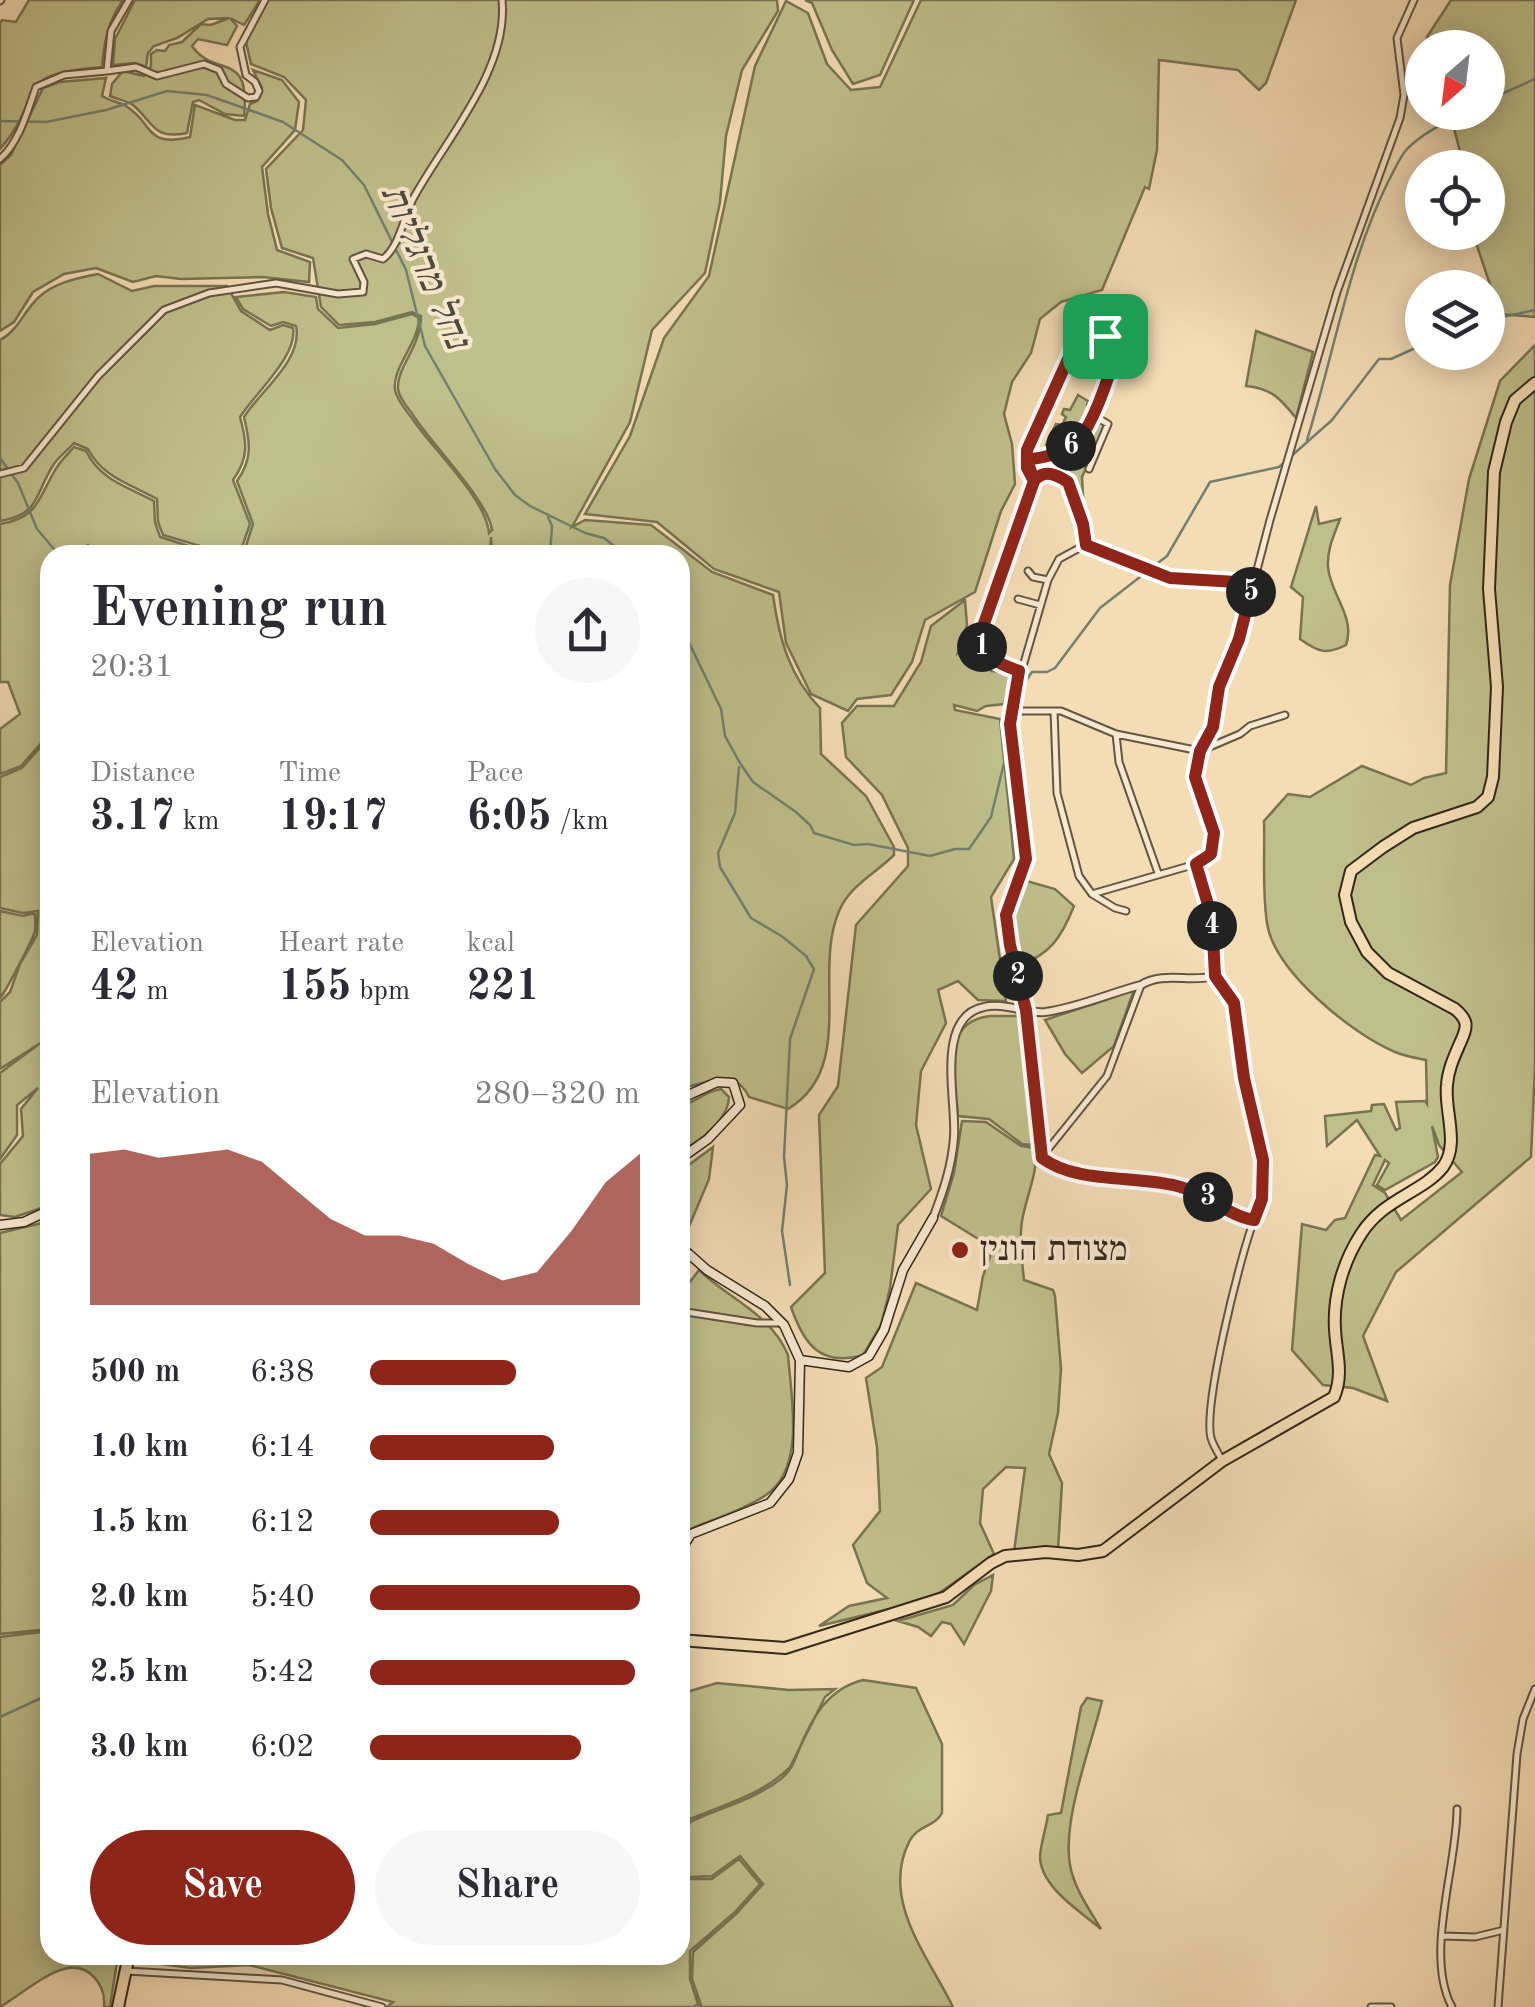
<!DOCTYPE html>
<html lang="en">
<head>
<meta charset="utf-8">
<style>
	body { margin:0; font-family:"Old Standard TT","Frank Ruhl Libre",serif; background:#f7f7f7; color:#2b2b33; height:100vh; display:flex; flex-direction:column; font-size:38px; white-space:nowrap }
	* { box-sizing:border-box; margin:0 }
	p { font-size:32px; color:#7c7c81 }
	.icon { flex:none; width:55px; height:55px; fill:none; stroke:currentColor; stroke-width:2; stroke-linecap:round; stroke-linejoin:round }
	.map { position:relative; flex:1; overflow:hidden }
	.side { position:absolute; left:40px; top:545px; width:650px; height:1420px; display:flex; flex-direction:column; background:#fff; border-radius:30px; box-shadow:0 5px 25px #0003 }
	.side>* { flex:none }
	.needle { width:65px; rotate:208deg }
	.buttons { position:absolute; left:1405px; top:30px; display:grid; gap:20px }
	.buttons a { display:grid; place-items:center; width:100px; height:100px; border-radius:50%; background:#fff; box-shadow:0 5px 25px #0003; font-size:50px }
	.pin { position:absolute; display:grid; place-items:center; width:85px; height:85px; color:#fff; margin:-42px; border-radius:20px; box-shadow:0 5px 15px #0006 }
	.km { position:absolute; width:50px; height:50px; margin:-25px; border-radius:50%; background:#222; color:#fff; font-size:28px; line-height:50px; text-align:center }
	.round { display:grid; place-items:center; flex:none; width:105px; height:105px; border-radius:52px; background:#f7f7f7 }
	.head { display:flex; align-items:center; justify-content:space-between; height:170px; padding:0 50px }
	h1 { font-size:55px; font-weight:700; line-height:75px }
	.figures { display:grid; grid-template-columns:repeat(3,1fr); gap:15px; height:170px; padding:10px 50px }
	.figures div { display:grid; align-content:center }
	.figures b { font-size:42px; font-weight:700 }
	.figures small { font-size:28px; font-weight:400 }
	.figures p { font-size:28px }
	.chart { height:280px; padding:20px 50px }
	.chart p { display:flex; justify-content:space-between }
	.chart svg { width:100%; height:180px; margin-top:10px; fill:#8f2418; opacity:.7 }
	.cta { display:flex; gap:20px; margin-top:auto; padding:20px 50px }
	.cta a { flex:1; height:115px; border-radius:60px; background:#8f2418; color:#fff; font-size:40px; font-weight:700; line-height:115px; text-align:center }
	.cta a+a { background:#f7f7f7; color:#2b2b33 }
	ul { padding:0 50px; list-style:none; font-size:32px }
	li { display:grid; grid-template-columns:160px 120px 1fr; align-items:center; height:75px }
	li i { height:25px; border-radius:12px; background:#8f2418 }
	.map>svg:first-child { display:block }
</style>
</head>
<body>
<div class="map">
<svg width="1535" height="2007" viewBox="0 0 1535 2007">
	<rect width="100%" height="100%" fill="#f4dcb5"/>
	<filter id="stains"><feTurbulence type="fractalNoise" baseFrequency=".002" numOctaves="4"/><feColorMatrix values="0 0 0 0 .2 0 0 0 0 .09 0 0 0 0 .02 0 0 0 .5 -.17"/></filter>
	<radialGradient id="worn" r=".72"><stop offset=".6" stop-color="#630" stop-opacity="0"/><stop offset="1" stop-color="#630" stop-opacity=".3"/></radialGradient>
	<path fill="#bfbf8b" stroke="#787452" stroke-width="2.5" fill-rule="evenodd" d="M 29,0 L 123,0 C 108,22 104,41 102,67 C 8,74 47,95 0,149 L 0,24 L 2,20 L 16,22 Z
		M 135,0 L 260,0 L 244,25 L 230,18 L 237,26 L 227,45 L 198,39 L 192,46 C 215,79 251,49 244,116 L 225,114 L 199,100 L 193,102 L 187,133 C 153,140 154,123 133,105 C 127,101 117,99 110,96 L 112,84 L 123,71 L 144,76 L 151,66 L 151,54 L 157,50 L 165,51 L 169,45 L 182,42 L 201,24 L 211,25 L 229,18 L 208,19 L 177,38 L 154,46 L 148,53 L 146,67 L 135,63 L 113,65 L 115,39 Z
		M 266,0 L 777,0 L 778,11 L 742,70 L 726,136 L 720,202 L 705,273 L 652,330 L 630,422 L 572,527 L 585,520 L 651,525 L 712,572 L 773,595 C 779,638 789,676 820,708 L 821,754 L 866,796 L 894,847 L 894,855 C 877,872 851,885 840,909 C 811,971 858,1067 788,1109 L 749,1097 C 733,1064 707,1085 680,1088 L 680,555 L 492,555 L 491,537 L 490,555 L 237,555 L 245,549 L 253,524 L 237,481 C 253,459 250,442 244,417 C 261,390 303,360 296,326 L 283,322 L 271,326 L 243,309 L 236,297 L 284,292 L 316,297 L 318,309 L 338,328 L 375,324 L 412,314 L 419,318 C 418,345 392,367 395,390 C 397,400 405,409 411,417 C 432,449 486,498 489,533 L 492,530 C 488,500 432,445 413,415 C 407,407 399,398 398,389 C 396,368 421,347 421,316 L 412,312 L 375,322 L 339,325 L 321,307 L 313,258 L 282,248 L 271,208 L 266,169 L 303,130 L 306,100 L 284,77 L 251,64 L 246,42 Z
		M 805,0 L 914,0 L 880,75 L 853,84 L 832,50 L 812,3 Z
		M 921,0 L 1296,0 L 1266,83 L 1259,90 L 1238,70 L 1159,60 L 1157,150 L 1149,189 L 1145,187 L 1102,290 L 1061,302 L 1040,319 L 1031,353 L 1012,382 L 1004,414 L 1012,444 L 1015,484 L 1001,511 L 975,592 L 925,620 L 912,662 L 891,695 L 857,699 L 848,711 L 811,694 L 786,643 L 779,592 L 714,569 L 657,522 L 585,514 L 630,436 L 664,338 L 709,276 L 755,66 L 786,1 L 808,13 L 827,64 L 851,90 L 880,87 Z
		M 1451,0 L 1535,0 L 1535,317 L 1500,314 L 1474,237 L 1473,233 L 1488,232 L 1488,168 L 1464,167 L 1450,113 L 1488,112 L 1488,48 L 1430,47 L 1427,37 Z
		M 253,70 L 282,80 L 299,102 L 295,130 L 262,167 L 268,214 L 277,250 L 310,262 L 309,282 L 263,277 L 181,279 L 156,276 L 133,282 L 96,268 L 64,274 L 33,292 L 14,322 L 0,331 L 0,165 L 11,155 L 43,88 L 60,82 L 106,78 L 102,96 C 110,101 119,102 126,106 C 154,123 144,148 190,137 L 195,105 L 235,120 L 245,120 L 250,104 L 257,101 L 262,88 Z
		M 98,274 L 132,291 L 154,286 L 227,286 L 241,311 L 270,330 L 283,325 L 293,328 C 298,356 255,393 240,417 C 247,442 249,458 233,480 L 250,524 L 242,547 L 233,555 L 209,555 L 214,550 L 163,535 L 158,522 L 157,499 C 130,484 102,477 88,449 L 74,443 C 67,451 57,458 52,467 C 35,495 39,515 0,521 L 0,340 C 18,331 23,312 38,298 C 53,283 77,278 98,274 Z
		M 1256,331 L 1313,352 L 1296,418 C 1281,399 1271,388 1246,386 Z
		M 1535,345 L 1535,1066 L 1531,1157 L 1396,1272 L 1363,1336 L 1387,1401 L 1353,1388 L 1323,1385 L 1292,1350 L 1302,1224 L 1326,1230 L 1335,1220 L 1345,1218 L 1375,1155 L 1380,1156 L 1357,1120 L 1327,1146 L 1325,1116 L 1371,1111 L 1372,1105 L 1384,1104 L 1396,1130 L 1400,1128 L 1396,1102 L 1425,1101 L 1427,1104 L 1426,1060 C 1416,1058 1404,1056 1395,1052 C 1352,1034 1274,971 1267,923 C 1262,890 1265,854 1264,821 L 1288,794 L 1310,797 L 1362,766 L 1411,785 L 1424,778 L 1446,773 L 1450,585 L 1469,479 L 1500,381 ZM 1432,1126 L 1439,1145 L 1462,1172 L 1401,1220 L 1385,1193 L 1373,1185 L 1385,1160 L 1389,1163 L 1377,1185 L 1385,1190 L 1435,1162 L 1438,1157 Z
		M 1078,395 L 1088,401 L 1087,405 L 1091,407 L 1070,440 L 1049,449 L 1046,445 L 1056,424 L 1062,425 L 1066,417 L 1062,414 L 1064,409 L 1070,410 Z
		M 1095,419 L 1105,426 L 1082,477 L 1084,515 L 1076,480 L 1056,470 L 1052,458 L 1074,449 Z
		M 74,447 L 86,451 C 100,480 128,487 154,501 L 155,522 L 160,537 L 208,552 L 204,555 L 97,555 L 88,545 L 76,555 L 50,555 L 50,743 L 45,739 L 21,766 L 0,774 L 0,729 L 20,714 L 8,682 L 0,682 L 0,524 C 37,518 38,500 54,472 C 59,462 67,455 74,447 Z
		M 1316,506 L 1319,524 L 1340,519 C 1334,535 1327,549 1328,567 C 1330,594 1356,617 1346,645 C 1326,655 1318,652 1300,639 L 1303,597 L 1291,587 Z
		M 965,600 L 967,625 L 958,653 L 966,647 L 973,628 L 978,650 L 991,671 L 1005,672 L 1011,677 L 1004,704 L 986,706 L 977,711 L 954,705 L 955,710 L 1000,719 L 1014,859 L 991,897 L 1006,1001 L 978,1000 L 958,981 L 938,990 L 946,1023 L 921,1071 L 916,1125 L 931,1189 L 898,1225 L 890,1288 L 881,1325 L 863,1355 C 821,1367 804,1345 791,1307 L 825,1273 L 819,1115 L 838,1086 L 856,925 L 908,866 L 908,848 L 882,795 L 846,757 L 842,723 L 857,706 L 894,706 L 921,662 L 931,626 Z
		M 45,742 L 50,747 L 50,1032 L 42,1042 L 0,1069 L 0,1002 L 10,992 L 20,964 L 37,935 L 38,911 L 23,913 L 0,908 L 0,777 L 22,768 Z
		M 1023,880 L 1055,889 L 1074,906 C 1062,936 1050,956 1018,965 C 1007,932 1008,911 1023,880 Z
		M 0,911 L 23,916 L 35,913 C 35,919 36,925 35,931 C 34,937 5,993 0,998 Z
		M 1134,990 L 1114,1046 L 1082,1073 L 1065,1054 L 1045,1020 Z
		M 990,1016 L 1019,1016 L 1034,1145 L 1022,1144 L 989,1119 L 958,1116 C 955,1079 938,1022 990,1016 Z
		M 50,1036 L 50,1085 L 42,1087 L 50,1088 L 50,1205 L 15,1217 L 0,1215 L 0,1164 L 23,1136 L 21,1109 L 38,1088 L 17,1105 L 17,1135 L 0,1159 L 0,1073 Z
		M 721,1089 L 729,1097 C 728,1120 700,1142 680,1151 L 680,1106 C 695,1103 705,1091 721,1089 Z
		M 962,1121 L 986,1122 L 1021,1146 L 1036,1148 C 1038,1173 1026,1197 1022,1221 C 1019,1240 1022,1261 1024,1280 L 1053,1290 L 1055,1296 L 1061,1369 L 1058,1413 L 1049,1454 L 1062,1483 L 1058,1550 L 1014,1552 L 1025,1468 L 1006,1467 L 983,1489 L 980,1523 L 994,1554 L 931,1599 L 819,1626 L 849,1606 L 887,1598 L 867,1583 L 853,1545 L 880,1511 L 877,1447 L 866,1378 L 882,1367 L 916,1283 L 977,1310 L 983,1276 L 993,1248 L 941,1216 L 954,1173 Z
		M 713,1147 L 709,1179 L 685,1236 L 680,1233 L 680,1165 L 690,1164 Z
		M 50,1221 L 50,1629 L 0,1634 L 0,1233 Z
		M 699,1270 C 729,1299 771,1314 788,1355 C 791,1397 806,1468 766,1495 C 742,1511 713,1519 688,1530 L 680,1540 L 680,1295 Z
		M 993,1575 L 991,1591 L 964,1644 L 951,1624 L 942,1622 L 931,1636 L 918,1627 L 898,1621 L 953,1605 L 974,1585 Z
		M 50,1631 L 50,1927 L 45,1939 L 50,1942 L 50,1955 L 118,1955 L 110,2007 L 104,2007 C 106,1985 89,1962 64,1969 C 46,1973 17,1997 0,2007 L 0,1637 Z
		M 863,1680 L 916,1688 L 942,1744 L 942,1813 C 935,1827 917,1825 909,1842 C 880,1901 929,1957 953,2007 L 698,2007 L 701,2005 L 692,1979 L 693,1952 L 736,1914 L 763,1884 L 740,1856 L 712,1876 L 688,1877 L 682,1849 L 690,1822 C 720,1808 756,1799 782,1778 C 791,1771 794,1762 798,1752 C 811,1719 827,1689 863,1680 Z
		M 717,1683 L 789,1690 L 835,1689 L 825,1697 L 790,1767 C 763,1795 722,1805 688,1820 L 680,1848 L 680,1694 Z
		M 1087,1698 L 1102,1701 C 1091,1746 1062,1820 1070,1865 C 1074,1888 1089,1909 1101,1929 C 1080,1911 1040,1887 1040,1856 C 1041,1843 1046,1828 1048,1815 L 1061,1813 L 1081,1707 Z
		M 680,1850 L 686,1879 L 712,1879 L 739,1859 L 760,1884 L 735,1912 L 690,1951 L 690,1979 L 698,2004 L 693,2007 L 387,2007 L 393,2002 L 249,1965 L 191,1968 L 138,1961 L 137,1955 L 680,1955 Z"/>
	<g fill="none" stroke-linecap="round" stroke-linejoin="round">
		<path stroke="#728170" stroke-width="2.5" d="M 1488,100 L 1535,79
			M 0,121 L 46,122 L 106,110 L 167,91 L 207,95 L 283,122 L 342,160 L 364,185 L 406,270 L 425,346 L 495,469 L 515,495 L 530,506 L 585,533 L 604,538 L 626,555
			M 1488,320 L 1535,310
			M 1307,440 C 1334,354 1348,263 1388,182 C 1394,171 1399,158 1407,149 C 1424,132 1445,123 1466,112
			M 0,458 L 18,483 L 37,529 L 59,555
			M 548,517 L 552,526 L 550,555
			M 680,624 L 721,709 L 725,736 L 740,763 L 753,782 L 796,812 L 810,825 L 814,833 L 854,845 L 868,844 L 930,856 L 955,849 L 969,849 L 991,817 L 1004,763 L 1008,720
			M 1017,694 L 1032,672 L 1047,672 L 1055,668 L 1100,608 L 1167,556 L 1210,482 L 1279,467 L 1332,420 L 1379,359 L 1391,359 L 1422,345
			M 739,767 L 735,813 L 718,853 L 720,867 L 751,918 L 783,937 L 806,956 L 814,969 L 790,1039 L 784,1157 L 787,1185 L 782,1231 L 790,1285
			M 0,1717 L 50,1694"/>
		<defs>
			<path id="minor" d="M 0,1 L 1,0
				M 107,71 L 136,67 L 157,76 L 204,64 L 219,70 L 226,84 L 248,98 L 256,97 L 259,91 L 255,82 L 246,75 L 240,47 L 265,0
				M 0,159 C 20,141 27,112 36,87 L 64,75 L 107,71 L 111,31 L 129,0
				M 1105,336 L 1107,325 L 1121,312
				M 1027,460 C 1043,457 1061,455 1074,444 C 1092,430 1108,379 1115,356 L 1105,336 L 1091,335 L 1074,346 L 1027,450 L 1027,468 L 1034,481 L 1038,476 L 1052,473 C 1079,484 1083,518 1085,545
				M 1089,469 L 1108,424 L 1093,415
				M 0,474 L 24,468 L 98,376 L 164,310 L 209,293 L 276,283 L 338,294 L 363,292 L 364,282 L 353,259 L 366,254 L 383,259 C 400,246 404,215 414,197 C 446,139 509,69 502,0
				M 1028,571 L 1033,577 L 1048,580
				M 1018,599 L 1040,605
				M 1019,671 C 1001,664 985,659 979,639 L 1034,481
				M 1010,711 L 1061,711 L 1116,734 L 1200,751 L 1240,734 L 1250,726 L 1285,715
				M 1054,711 L 1057,793 L 1079,876 L 1092,894 L 1115,908 L 1126,911
				M 1116,734 L 1119,762 L 1158,873
				M 1196,864 L 1212,918 L 1215,976 L 1234,1003 L 1244,1077 L 1263,1160 L 1265,1182 L 1254,1220 C 1228,1216 1206,1193 1177,1186 C 1134,1175 1077,1185 1041,1158 L 1027,1010 L 1010,945 L 1006,915 L 1026,859 L 1010,711 L 1048,580 L 1059,559 L 1085,545 L 1170,577 L 1253,583
				M 1092,894 L 1196,864 L 1211,854 L 1214,833 L 1195,777 L 1200,751 L 1213,727 L 1219,687 L 1239,639 L 1270,520 L 1337,292 L 1400,118 L 1404,95 L 1397,38 L 1414,0
				M 1041,1158 L 1107,1076 L 1141,985
				M 680,1311 L 757,1323 L 779,1323
				M 1222,1460 C 1218,1453 1213,1445 1211,1438 C 1203,1405 1240,1257 1254,1220
				M 1443,1936 L 1475,1937 L 1504,1930
				M 127,1971 L 282,1980 L 382,2007
				M 1371,2007 L 1391,2007
				M 1452,2007 C 1424,1955 1457,1867 1457,1809
				M 1498,2007 L 1517,1754 L 1523,1719 L 1535,1689"/>
			<path id="tertiary" d="M 933,1218 C 943,1192 952,1166 954,1137 C 957,1102 934,1017 984,1007 C 1005,1002 1025,1014 1045,1012 C 1077,1008 1110,993 1141,985 C 1164,971 1190,983 1215,976"/>
			<path id="secondary" d="M 680,1099 L 717,1082 L 733,1083 L 740,1105 L 708,1139 L 680,1159
				M 0,1225 L 24,1222 L 50,1210
				M 680,1246 L 707,1270 L 765,1306 L 784,1325 L 800,1360 L 798,1453 L 789,1479 L 770,1503 L 691,1534 L 680,1551
				M 800,1360 L 849,1367 L 869,1356 L 884,1330 L 903,1270 L 933,1218"/>
			<path id="primary" d="M 680,1640 L 785,1648 L 946,1597 L 991,1563 L 1005,1556 L 1046,1552 L 1078,1555 L 1103,1551 L 1222,1461 L 1334,1397 C 1344,1373 1336,1353 1335,1329 C 1333,1296 1343,1262 1361,1234 C 1384,1198 1422,1193 1443,1167 C 1460,1144 1444,1111 1447,1085 C 1448,1069 1455,1055 1461,1041 C 1468,1026 1468,1020 1455,1009 L 1388,973 L 1367,952 L 1351,922 L 1345,895 L 1351,871 L 1383,847 L 1413,828 L 1477,807 L 1488,797 L 1493,777 L 1497,687 L 1489,589 L 1494,472 L 1506,422 L 1515,400 L 1535,383
				M 118,2007 L 129,1955"/>
		</defs>
		<use href="#minor" stroke="#625541" stroke-width="9"/>
		<use href="#tertiary" stroke="#625541" stroke-width="10"/>
		<use href="#secondary" stroke="#32281a" stroke-width="11"/>
		<use href="#primary" stroke="#32281a" stroke-width="14"/>
		<use href="#minor" stroke="#f8e8cf" stroke-width="5"/>
		<use href="#tertiary" stroke="#f8e8cf" stroke-width="6"/>
		<use href="#secondary" stroke="#f8e8cf" stroke-width="8"/>
		<use href="#primary" stroke="#f4dcb5" stroke-width="10"/>
	</g>
	<g fill="none" stroke-linecap="round" stroke-linejoin="round">
		<defs>
			<path id="route" d="M 1105,336 C 1091,335 1084,335 1074,346 L 1027,450 L 1027,468 L 1034,481 L 979,638 C 985,659 1000,664 1019,671 L 1010,724 L 1026,859 L 1006,915 L 1010,945 L 1026,1010 L 1042,1158 C 1077,1184 1133,1175 1177,1186 C 1206,1193 1228,1216 1254,1220 L 1262,1199 L 1263,1160 L 1244,1078 L 1234,1003 L 1215,976 L 1212,918 L 1196,864 L 1211,854 L 1214,833 L 1195,777 L 1200,751 L 1213,727 L 1219,687 L 1239,639 L 1253,583 L 1170,578 L 1086,545 L 1083,524 L 1068,482 C 1056,474 1044,469 1034,481 L 1027,460 C 1043,457 1061,455 1074,444 C 1092,430 1108,379 1115,356 L 1105,336"/>
		</defs>
		<use href="#route" stroke="#fff" stroke-width="20"/>
		<use href="#route" stroke="#8f2418" stroke-width="12"/>
	</g>
	<circle fill="#8f2418" stroke="#f8e8cf" stroke-width="4" cx="960" cy="1250" r="10"/>
	<g text-anchor="middle" dominant-baseline="central" stroke-width="8" stroke-linejoin="round" paint-order="stroke">
		<g font-size="35" fill="#32281a" stroke="#f8e8cf" text-anchor="start">
			<text x="980" y="1250">מצודת הונין</text>
		</g>
		<g font-size="38" font-style="italic" fill="#4c4d3e" stroke="#f8e8cf">
			<text transform="translate(424 267) rotate(67)">נחל מרגליות</text>
		</g>
	</g>
	<rect width="100%" height="100%" filter="url(#stains)"/>
	<rect width="100%" height="100%" fill="url(#worn)"/>
</svg>
<div class="buttons">
<a><svg class="needle" viewBox="-14 -14 28 28"><path d="M0-13l5 13h-10z" fill="#e53935"/><path d="M0 13l5-13h-10z" fill="#7c7c81"/></svg></a>
<a><svg class="icon" aria-label="locate" viewBox="0 0 24 24"><circle cx="12" cy="12" r="6"/><path d="M12 2v4M12 18v4M2 12h4M18 12h4"/></svg></a>
<a><svg class="icon" aria-label="layers" viewBox="0 0 24 24"><path d="M12 4l9 5-9 5-9-5zM3 14l9 5 9-5"/></svg></a>
</div>
<div class="pin" style="left:1105px;top:336px;background:#1e9e55"><svg class="icon" aria-label="arrive" viewBox="0 0 24 24"><path d="M6 21V4h12l-3 4 3 4H6"/></svg></div>
<b class="km" style="left:982px;top:647px">1</b>
<b class="km" style="left:1018px;top:976px">2</b>
<b class="km" style="left:1208px;top:1197px">3</b>
<b class="km" style="left:1212px;top:926px">4</b>
<b class="km" style="left:1251px;top:592px">5</b>
<b class="km" style="left:1071px;top:446px">6</b>
<section class="side">
<div class="head"><div><h1>Evening run</h1><p>20:31</p></div><a class="round"><svg class="icon" aria-label="share" viewBox="0 0 24 24"><path d="M12 15V3M7 8l5-5 5 5M5 13v7h14v-7"/></svg></a></div>
<div class="figures">
<div><p>Distance</p><b>3.17<small> km</small></b></div>
<div><p>Time</p><b>19:17</b></div>
<div><p>Pace</p><b>6:05<small> /km</small></b></div>
</div>
<div class="figures">
<div><p>Elevation</p><b>42<small> m</small></b></div>
<div><p>Heart rate</p><b>155<small> bpm</small></b></div>
<div><p>kcal</p><b>221</b></div>
</div>
<div class="chart"><p><span>Elevation</span>280–320 m</p>
<svg viewBox="0 0 160 44" preserveAspectRatio="none"><path d="M0 44V7L10 6L20 8L30 7L40 6L50 9L60 16L70 23L80 27L90 27L100 29L110 34L120 38L130 36L140 26L150 14L160 7V44z"/></svg>
</div>
<ul>
<li><b>500 m</b>6:38<i style="width:54%"></i></li>
<li><b>1.0 km</b>6:14<i style="width:68%"></i></li>
<li><b>1.5 km</b>6:12<i style="width:70%"></i></li>
<li><b>2.0 km</b>5:40<i style="width:100%"></i></li>
<li><b>2.5 km</b>5:42<i style="width:98%"></i></li>
<li><b>3.0 km</b>6:02<i style="width:78%"></i></li>
</ul>
<div class="cta"><a>Save</a><a>Share</a></div>
</section>
</div>
</body>
</html>
